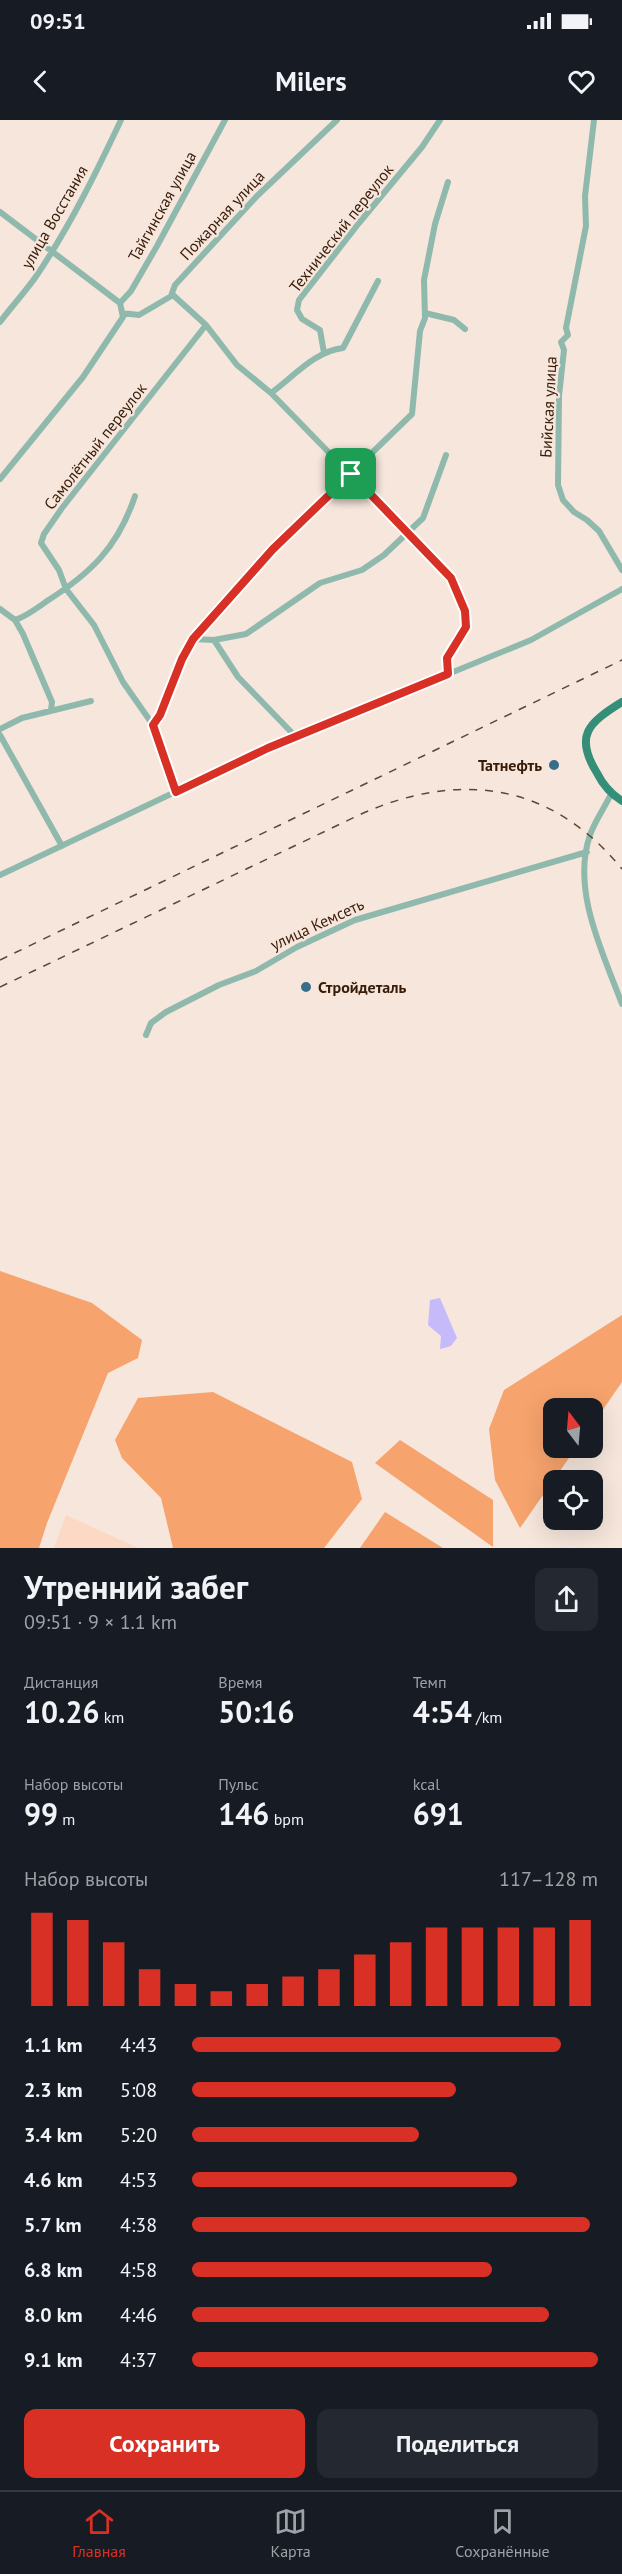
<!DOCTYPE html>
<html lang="ru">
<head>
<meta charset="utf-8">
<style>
	body { margin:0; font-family:"PT Sans",sans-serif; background:#242831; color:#f1f3f6; height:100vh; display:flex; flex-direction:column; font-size:22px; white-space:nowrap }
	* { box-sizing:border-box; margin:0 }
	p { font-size:20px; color:#9ea1a6 }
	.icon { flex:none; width:33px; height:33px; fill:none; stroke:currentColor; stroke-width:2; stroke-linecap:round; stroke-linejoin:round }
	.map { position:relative; height:1428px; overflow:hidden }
	.details { display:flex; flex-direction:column; background:#171b24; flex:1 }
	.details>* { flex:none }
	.needle { width:39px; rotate:344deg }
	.controls { position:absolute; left:543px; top:1278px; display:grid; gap:12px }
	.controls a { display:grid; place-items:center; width:60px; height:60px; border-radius:12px; background:#171b24; box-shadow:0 6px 24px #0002; font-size:30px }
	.pin { position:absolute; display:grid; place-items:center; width:51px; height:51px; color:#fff; margin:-26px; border-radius:12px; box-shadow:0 3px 9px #0006 }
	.round { display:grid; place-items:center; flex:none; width:63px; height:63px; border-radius:12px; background:#242831 }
	.overview { display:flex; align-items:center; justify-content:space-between; height:102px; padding:0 24px }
	h1 { font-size:33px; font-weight:700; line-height:45px }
	.metrics { display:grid; grid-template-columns:repeat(3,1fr); gap:9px; height:102px; padding:6px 24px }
	.metrics div { display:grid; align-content:center }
	.metrics b { font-size:30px; font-weight:700 }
	.metrics small { font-size:16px; font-weight:400 }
	.metrics p { font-size:16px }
	.chart { height:168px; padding:12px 24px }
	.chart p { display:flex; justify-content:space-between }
	.chart svg { width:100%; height:108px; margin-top:6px; stroke:#d93025; stroke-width:6 }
	.action { display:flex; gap:12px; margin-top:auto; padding:12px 24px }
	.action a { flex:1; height:69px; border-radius:12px; background:#d93025; color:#fff; font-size:24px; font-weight:700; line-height:69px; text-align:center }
	.action a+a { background:#242831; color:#f1f3f6 }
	ul { padding:0 24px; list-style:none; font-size:20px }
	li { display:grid; grid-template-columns:96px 72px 1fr; align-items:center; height:45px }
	li i { height:15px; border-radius:8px; background:#d93025 }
	.status { display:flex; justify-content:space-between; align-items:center; height:42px; padding:0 30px; background:#171b24; direction:ltr }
	.status svg { height:16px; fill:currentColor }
	header { display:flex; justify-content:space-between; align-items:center; height:78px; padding:0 24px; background:#171b24; font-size:27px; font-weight:700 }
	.tabs { display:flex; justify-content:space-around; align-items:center; height:84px; border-top:2px solid #363941; background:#171b24; font-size:16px; color:#9ea1a6 }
	.tabs a { display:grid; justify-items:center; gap:3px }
	.tabs .on { color:#d93025 }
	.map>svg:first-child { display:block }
</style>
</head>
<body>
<div class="status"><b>09:51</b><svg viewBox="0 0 49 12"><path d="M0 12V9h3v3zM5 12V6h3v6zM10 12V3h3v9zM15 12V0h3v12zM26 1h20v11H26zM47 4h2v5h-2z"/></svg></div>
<header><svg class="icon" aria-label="back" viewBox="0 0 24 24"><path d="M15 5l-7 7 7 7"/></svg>Milers<svg class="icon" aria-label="heart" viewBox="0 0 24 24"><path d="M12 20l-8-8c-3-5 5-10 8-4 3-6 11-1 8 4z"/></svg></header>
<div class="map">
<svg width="622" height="1428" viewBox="0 0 622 1428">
	<rect width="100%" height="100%" fill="#f6e6dc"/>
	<path fill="#fbd9c4" d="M 66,1395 L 138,1428 L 54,1428 Z"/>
	<path fill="#f6a36d" d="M 0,1151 L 92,1183 L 142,1220 L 138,1238 L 108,1253 L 47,1403 L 39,1428 L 0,1428 Z
		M 622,1195 L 622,1262 L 593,1304 L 592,1288 L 554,1288 L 554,1328 L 576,1328 L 520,1408 L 495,1360 L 489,1309 L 504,1270 Z
		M 213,1272 L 352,1342 L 362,1379 L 324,1428 L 173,1428 L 161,1378 L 122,1338 L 115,1320 L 138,1278 Z
		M 400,1320 L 493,1380 L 493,1427 L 375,1343 Z
		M 385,1392 L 443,1428 L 360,1428 Z"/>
	<path fill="#c7bafb" d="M 440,1178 L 457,1218 L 451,1226 L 440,1229 L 441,1216 L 428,1205 L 430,1180 Z"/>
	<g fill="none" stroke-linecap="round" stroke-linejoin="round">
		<path stroke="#8fb9ac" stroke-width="6" d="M 594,0 L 585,76 L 586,106 L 566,208 L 568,215 L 561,222 L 564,230 L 559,276 L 558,365 L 563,380 L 574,392 L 587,400 L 599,411 L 622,450
			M 0,92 L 120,183 L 123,197 L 83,257 L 0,359
			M 171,176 L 175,165 L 257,76 L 337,0
			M 120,183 L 131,171 L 157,126 L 225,0
			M 122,193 L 139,195 L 173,175 L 206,205 L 237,245 L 271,273 L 451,458 L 465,491 L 467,507 L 447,538 L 448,554
			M 425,193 L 454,200 L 465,209
			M 0,202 C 12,186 26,171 37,155 C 70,106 96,53 121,0
			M 324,233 L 320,210 L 302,199 L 297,190 L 299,180 L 359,103 L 422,27 L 440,0
			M 271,273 C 293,257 315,231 343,228 L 378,161
			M 0,489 L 15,500 L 23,514 L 52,582 L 51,590
			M 15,500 C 27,496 37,488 47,481 C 91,453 118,427 135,376
			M 193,519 L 214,520 L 246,514 L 320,463 L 362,450 L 384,435 L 423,398 L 446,335
			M 214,520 L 238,557 L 296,617
			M 153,605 L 123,562 L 94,505 L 66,469 L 59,450 L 41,423 L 44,414 L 62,388 L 206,205
			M 0,609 L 22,598 L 91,581
			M 0,615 L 62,726
			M 176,672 L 153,605 L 160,595 L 181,539 L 193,519 L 273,429 L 412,294 L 420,211 L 425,198 L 424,160 L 435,104 L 448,62
			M 611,674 C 605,687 595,701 590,715 C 571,770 603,833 622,884
			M 0,755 L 268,628 L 531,520 L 622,469
			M 146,915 L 151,903 L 166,892 L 219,865 L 256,851 L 297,827 L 355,800 L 587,732"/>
		<path stroke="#358f78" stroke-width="8" d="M 622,582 C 588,603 574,616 597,653 C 603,665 611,674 622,681"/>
		<path stroke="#5f4533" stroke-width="1.5" stroke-dasharray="8 8" stroke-linecap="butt" d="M 0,840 L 622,540
			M 0,867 L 359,695 C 458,650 551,662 622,749"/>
	</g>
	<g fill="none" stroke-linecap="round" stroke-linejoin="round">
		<defs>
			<path id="route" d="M 351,354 L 451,458 L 465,491 L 466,507 L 447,538 L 448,554 L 268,628 L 176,672 L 153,605 L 160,595 L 182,539 L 193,519 L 273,429 Z"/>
		</defs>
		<use href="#route" stroke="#fff" stroke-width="12"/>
		<use href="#route" stroke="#d93025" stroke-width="8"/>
	</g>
	<g fill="#396e8a" stroke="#f6e6dc" stroke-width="2">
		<circle cx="554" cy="645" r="6"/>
		<circle cx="306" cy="867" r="6"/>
	</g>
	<g text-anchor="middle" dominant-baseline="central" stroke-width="4.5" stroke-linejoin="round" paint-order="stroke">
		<g font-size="16" fill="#391c08" stroke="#f6e6dc">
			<text transform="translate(162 86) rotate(-61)">Тайгинская улица</text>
			<text transform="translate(222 95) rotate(-47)">Пожарная улица</text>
			<text transform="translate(54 97) rotate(-60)">улица Восстания</text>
			<text transform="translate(341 108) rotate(-52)">Технический переулок</text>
			<text transform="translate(548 287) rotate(-87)">Бийская улица</text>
			<text transform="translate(95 326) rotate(-52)">Самолётный переулок</text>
			<text transform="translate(317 804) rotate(-25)">улица Кемсеть</text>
		</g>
		<g font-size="16" font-weight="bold" fill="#391c08" stroke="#f6e6dc" text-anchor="end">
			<text x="542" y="645">Татнефть</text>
			<text x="318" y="867" text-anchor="start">Стройдеталь</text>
		</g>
	</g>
</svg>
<div class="controls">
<a><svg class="needle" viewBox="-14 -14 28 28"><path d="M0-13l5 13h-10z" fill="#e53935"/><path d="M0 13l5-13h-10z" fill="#9ea1a6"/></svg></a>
<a><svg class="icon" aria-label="locate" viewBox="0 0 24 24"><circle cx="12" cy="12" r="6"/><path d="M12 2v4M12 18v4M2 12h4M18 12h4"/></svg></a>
</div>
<div class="pin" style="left:351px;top:354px;background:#1e9e55"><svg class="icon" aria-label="arrive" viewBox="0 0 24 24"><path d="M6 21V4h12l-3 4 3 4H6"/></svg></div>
</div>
<section class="details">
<div class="overview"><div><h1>Утренний забег</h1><p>09:51 · 9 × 1.1 km</p></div><a class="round"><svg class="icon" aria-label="share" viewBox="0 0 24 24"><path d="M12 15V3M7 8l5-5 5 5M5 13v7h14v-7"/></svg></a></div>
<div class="metrics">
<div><p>Дистанция</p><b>10.26<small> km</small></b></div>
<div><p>Время</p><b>50:16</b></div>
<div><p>Темп</p><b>4:54<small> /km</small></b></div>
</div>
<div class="metrics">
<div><p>Набор высоты</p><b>99<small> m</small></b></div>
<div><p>Пульс</p><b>146<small> bpm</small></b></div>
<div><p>kcal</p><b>691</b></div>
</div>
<div class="chart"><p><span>Набор высоты</span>117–128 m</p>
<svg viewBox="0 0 160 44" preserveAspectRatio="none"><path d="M5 44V6M15 44V9M25 44V18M35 44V29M45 44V35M55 44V38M65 44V35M75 44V32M85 44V29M95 44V23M105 44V18M115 44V12M125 44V12M135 44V12M145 44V12M155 44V9"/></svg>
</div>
<ul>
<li><b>1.1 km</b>4:43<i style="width:91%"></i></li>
<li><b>2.3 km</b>5:08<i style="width:65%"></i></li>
<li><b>3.4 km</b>5:20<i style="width:56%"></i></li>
<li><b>4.6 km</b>4:53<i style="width:80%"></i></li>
<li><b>5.7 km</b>4:38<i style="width:98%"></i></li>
<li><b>6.8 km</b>4:58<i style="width:74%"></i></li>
<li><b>8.0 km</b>4:46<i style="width:88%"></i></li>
<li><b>9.1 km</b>4:37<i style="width:100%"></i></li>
</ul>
<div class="action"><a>Сохранить</a><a>Поделиться</a></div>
</section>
<nav class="tabs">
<a class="on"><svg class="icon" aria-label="home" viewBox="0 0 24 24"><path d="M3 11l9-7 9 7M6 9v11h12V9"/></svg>Главная</a>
<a><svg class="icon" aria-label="map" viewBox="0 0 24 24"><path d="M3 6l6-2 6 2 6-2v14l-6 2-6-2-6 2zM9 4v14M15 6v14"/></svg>Карта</a>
<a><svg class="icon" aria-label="saved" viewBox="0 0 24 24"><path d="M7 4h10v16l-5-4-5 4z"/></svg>Сохранённые</a>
</nav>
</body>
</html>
